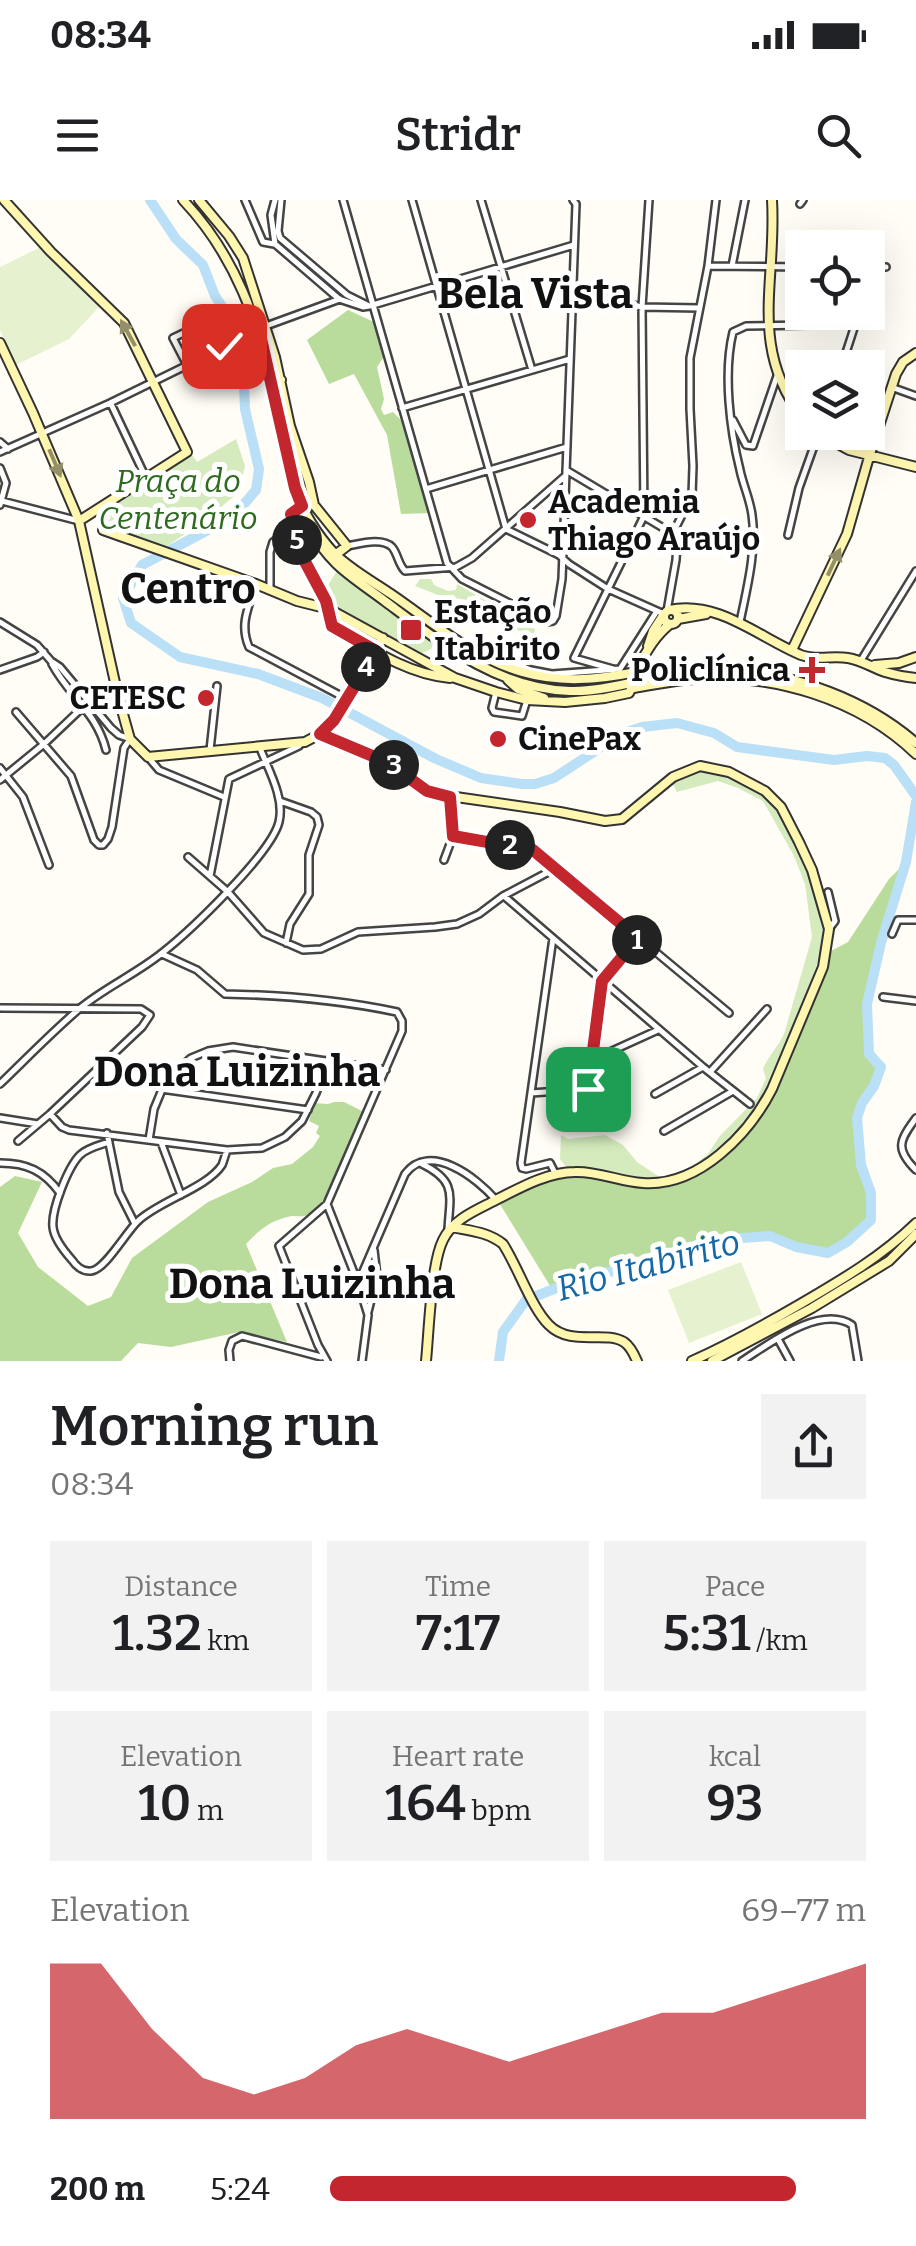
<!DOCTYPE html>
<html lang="en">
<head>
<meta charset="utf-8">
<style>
	body { margin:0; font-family:Bitter,serif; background:#f2f2f2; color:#202124; height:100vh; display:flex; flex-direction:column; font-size:38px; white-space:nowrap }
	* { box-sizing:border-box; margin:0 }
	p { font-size:32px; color:#757577 }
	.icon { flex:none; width:55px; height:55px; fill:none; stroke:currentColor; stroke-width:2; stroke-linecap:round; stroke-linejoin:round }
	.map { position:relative; height:1161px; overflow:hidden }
	.panel { display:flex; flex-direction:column; background:#fff; flex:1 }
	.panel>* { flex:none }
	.buttons { position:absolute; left:785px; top:30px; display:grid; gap:20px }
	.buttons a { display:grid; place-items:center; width:100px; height:100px; border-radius:0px; background:#fff; box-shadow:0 10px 40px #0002; font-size:50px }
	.pin { position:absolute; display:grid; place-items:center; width:85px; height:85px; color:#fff; margin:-42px; border-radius:20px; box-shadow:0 5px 15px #0006 }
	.km { position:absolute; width:50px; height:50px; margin:-25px; border-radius:50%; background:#222; color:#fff; font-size:28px; line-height:50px; text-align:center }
	.round { display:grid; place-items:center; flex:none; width:105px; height:105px; border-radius:0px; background:#f2f2f2 }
	.overview { display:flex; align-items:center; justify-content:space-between; height:170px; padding:0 50px }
	h1 { font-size:55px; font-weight:600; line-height:75px }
	.stats { display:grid; grid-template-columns:repeat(3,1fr); gap:15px; height:170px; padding:10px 50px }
	.stats div { display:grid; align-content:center; border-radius:0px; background:#f2f2f2; text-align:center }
	.stats b { font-size:50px; font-weight:600 }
	.stats small { font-size:28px; font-weight:400 }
	.stats p { font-size:28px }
	.chart { height:280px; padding:20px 50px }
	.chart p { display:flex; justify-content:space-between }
	.chart svg { width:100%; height:180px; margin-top:10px; fill:#c4262e; opacity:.7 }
	ul { padding:0 50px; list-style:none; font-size:32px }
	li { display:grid; grid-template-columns:160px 120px 1fr; align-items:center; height:75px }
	li i { height:25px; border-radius:12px; background:#c4262e }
	.status { display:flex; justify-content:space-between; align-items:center; height:70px; padding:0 50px; background:#fff; direction:ltr }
	.status svg { height:28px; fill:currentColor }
	header { display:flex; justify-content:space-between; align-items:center; height:130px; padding:0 50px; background:#fff; font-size:45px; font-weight:600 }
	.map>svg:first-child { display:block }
</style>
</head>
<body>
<div class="status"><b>08:34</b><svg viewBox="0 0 49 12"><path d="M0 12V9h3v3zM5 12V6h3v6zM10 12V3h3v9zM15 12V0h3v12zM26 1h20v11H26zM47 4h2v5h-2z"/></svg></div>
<header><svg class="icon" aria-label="menu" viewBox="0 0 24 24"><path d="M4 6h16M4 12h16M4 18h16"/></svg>Stridr<svg class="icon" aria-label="search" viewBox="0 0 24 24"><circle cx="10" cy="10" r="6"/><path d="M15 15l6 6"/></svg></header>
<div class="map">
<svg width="916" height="1161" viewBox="0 0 916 1161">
	<rect width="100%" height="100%" fill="#fffdf5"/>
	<path fill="#d5ebbd" d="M 236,239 L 245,266 L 238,293 L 204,321 L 164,348 L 107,327 L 115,304 L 190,252 L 197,262 Z
		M 338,369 L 435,442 L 431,449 L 420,454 L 334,408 L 325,390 Z
		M 420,379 L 431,379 L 434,385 L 448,391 L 456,390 L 457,384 L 535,429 L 533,438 L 475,408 L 467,400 L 438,395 L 415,386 Z
		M 709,569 L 758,589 L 783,614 L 815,692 L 825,725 L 820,756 L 797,822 L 765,895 L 749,922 L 727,941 L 708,965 L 663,988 L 568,969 L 560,959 L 561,935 L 568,939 L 605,935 L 623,945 L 637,962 L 661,978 L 691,967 L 708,954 L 719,937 L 757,898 L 766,878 L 763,869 C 768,856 778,847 784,834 L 812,737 L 805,684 L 794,656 L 763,601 L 738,588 L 718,581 L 677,592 L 672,582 Z"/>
	<path fill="#b9dc9c" d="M 348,110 L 376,123 L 385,155 L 377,167 L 384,199 L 381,209 L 384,215 L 393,212 L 401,220 L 430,313 L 401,314 L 387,235 L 354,174 L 329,184 L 307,140 Z
		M 906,662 L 881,743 L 867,804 L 869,854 L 881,867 L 874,886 L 862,903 L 857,918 L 861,965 L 871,993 L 871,1020 L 847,1042 L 828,1053 L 796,1047 L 770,1036 L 742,1038 L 688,1047 L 656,1057 L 632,1069 L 592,1074 L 552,1089 L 498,1001 L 536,984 L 572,973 L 665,985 L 698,973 L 735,941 L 771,902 L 831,751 L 848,742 L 889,679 Z
		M 334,902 L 344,902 L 364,912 C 355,934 329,1007 308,1015 C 303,1017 297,1016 292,1016 C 271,1020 260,1029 246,1044 L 287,1142 L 239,1132 L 171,1147 L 138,1143 L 121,1161 L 0,1161 L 0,987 L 15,976 L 42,982 L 18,1033 L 38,1067 L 88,1106 L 111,1097 L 132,1058 L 208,1002 L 252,982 L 273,968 L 292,964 L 313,947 L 320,936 L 316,933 L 319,926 L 309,921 L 314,903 L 328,904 Z"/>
	<path fill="#e6f2cf" d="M 43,46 L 100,106 L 69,139 L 16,165 L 0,130 L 0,67 Z
		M 741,1062 L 762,1114 L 689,1143 L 668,1090 Z"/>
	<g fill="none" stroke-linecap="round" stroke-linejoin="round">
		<path stroke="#b9e0f7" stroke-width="10" d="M 150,0 L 176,39 L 203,65 L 215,96 L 234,124 L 243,164 L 245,209 L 259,269 L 256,290 L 244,304 L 225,321 L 142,365 L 123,398 L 131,423 L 180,457 L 258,474 L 322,498 L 436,559 L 481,578 L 522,584 L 535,584 L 554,578 L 621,534 L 642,527 L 677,523 L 714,533 L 737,547 L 834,560 L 867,556 L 885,558 L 894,565 L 916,596
			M 499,1161 L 503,1132 L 526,1100 L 592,1074 L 632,1069 L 656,1057 L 688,1047 L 742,1038 L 770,1036 L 796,1047 L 828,1053 L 847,1042 L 871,1020 L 871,993 L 861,965 L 857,918 L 862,903 L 874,886 L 881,867 L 869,854 L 867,804 L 881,743 L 906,662 L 916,602"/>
		<defs>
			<path id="street" d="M 245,0 L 263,42 L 274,44
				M 275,0 L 271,15 L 275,44 L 339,99 L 363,107 L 369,106
				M 281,0 L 278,31 L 280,38 L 347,95 L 369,106 L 373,105 L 447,363 L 462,379 L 547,422 L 553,421 L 556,416 L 562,379 L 576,4 L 573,0
				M 343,0 L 373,105 L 574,45
				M 412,0 L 506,329 L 559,355 L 569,364 L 608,389 L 664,414
				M 481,0 L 532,170
				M 800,4 L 803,0
				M 708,66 L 802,67
				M 732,66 L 745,0
				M 868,67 L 886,67
				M 574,93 L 642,107 L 699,108
				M 266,126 L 340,99
				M 187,165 L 173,138 L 221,115
				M 841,168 L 855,125
				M 891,187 L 916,196
				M 111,204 L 146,278
				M 402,208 L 570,159
				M 733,220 L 746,245 L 753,246 L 778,173
				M 0,242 L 8,249
				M 0,252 L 110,203 L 259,130
				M 0,268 L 6,283 L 0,305
				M 566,270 L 675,335
				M 426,289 L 567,247
				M 2,301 L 79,321
				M 291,314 L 305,363 L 328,408
				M 788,335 L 799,288 L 819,232
				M 347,346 C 359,344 382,337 392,347 C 398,354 398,364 405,371 L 456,367 L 472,358 L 564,277
				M 256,384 C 249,406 239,424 249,447 L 347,499
				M 270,389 L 270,352 L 273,342 L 284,334 L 291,314 L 298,307
				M 667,411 L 676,360 L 677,344 L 675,329 L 692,295 L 693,266 L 690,209 L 690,158 L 708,66 L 716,0
				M 0,422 L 37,445 L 51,461 L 60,467 L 111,528 L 119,535 L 130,539 L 124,548 L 112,627 L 108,639 L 103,645 L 99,645 L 94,640 L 71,576 L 16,512
				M 740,422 C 747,388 757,349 752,315 C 750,299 743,285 740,270 C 730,230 723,173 733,132 L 746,126 L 872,124
				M 501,458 L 531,470 L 552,474 L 620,469 L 657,411
				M 860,462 L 916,371
				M 52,464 C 69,496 97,513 106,550
				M 613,469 L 574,458 L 644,316 L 642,107 L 649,0
				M 0,470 L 37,457 L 44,452
				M 496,492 L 492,508 L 494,512 L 522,516 L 527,500
				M 210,550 L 217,486
				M 148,557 L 159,570 L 224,597
				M 0,568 L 23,597 L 49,665
				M 0,580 L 44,544 L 84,506
				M 280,601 L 311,612 L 317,617 L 319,625 L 309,655 L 309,694 L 290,724 L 286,743
				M 453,636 L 533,650 L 729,813
				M 188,657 L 228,692 L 264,733 L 303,750 L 321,749 L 358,732 L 435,727 L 457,724 L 479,714 L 503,696 L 556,668
				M 444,660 L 453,636 L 451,597
				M 210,676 L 229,579 L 299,546
				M 828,692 L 835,721 L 829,729
				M 504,696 L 703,867 L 750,904
				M 892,734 L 898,720 L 916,720
				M 553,738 L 521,963 L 522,968 L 526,969 L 550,963 L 556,975
				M 162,754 L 197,770 L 225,794 C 282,795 340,800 397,812 L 402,821 L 402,831 L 327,1004 L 279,1046 L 318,1145 L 327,1161
				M 883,797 L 916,801
				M 1,808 L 141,809 L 150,815 L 142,827 L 50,914 L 18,941
				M 592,860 L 658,830
				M 710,872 L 767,809
				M 0,884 C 26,859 51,833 79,809 C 104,788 136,774 162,753 C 190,731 271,654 279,622 C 285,598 268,569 260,548
				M 161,889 L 308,910
				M 588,889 L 602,781 L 638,738
				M 531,893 L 588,889 L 610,885
				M 655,894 L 703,867
				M 50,914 L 62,927 L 69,930 L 227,950 L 262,948 L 285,937 L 302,921 L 316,893 L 328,860
				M 0,918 L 38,924
				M 916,918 C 899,941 895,949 916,970
				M 664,931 L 733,891
				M 107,933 L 119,992 L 135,1024
				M 149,940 L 154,909 L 166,880 L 191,858 L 208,851 L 233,847 L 386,870
				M 109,942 C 100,945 87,948 80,955 C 68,967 51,1010 53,1027 C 54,1039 64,1051 72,1060 C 76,1066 83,1072 91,1071 C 105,1070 126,1032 138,1021 C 159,1001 207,988 222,965 C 223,963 226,953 227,950
				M 161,942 L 181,995
				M 0,963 C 27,963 44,971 60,993
				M 422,964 C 457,981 450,995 448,1029
				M 327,1004 L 358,1083 L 368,1115 L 362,1161
				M 358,1083 L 405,974 C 430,941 477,978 496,1000
				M 368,1112 L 377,1076 L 374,1050
				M 778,1139 L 790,1161
				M 230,1161 L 229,1150 L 232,1141 L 242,1136 L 321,1157
				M 742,1161 C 769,1144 820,1104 852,1125 L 858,1161"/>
			<path id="secondary" d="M 4,0 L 51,52 L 124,123 L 187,252 L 79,321
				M 183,0 C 236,56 258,122 275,195
				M 199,0 L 229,36 L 243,58 L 275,157 L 290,226 L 309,282 L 314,305 L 347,346 L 335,355
				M 772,0 C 777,81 748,146 802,217
				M 0,143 L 33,213 L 79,321 L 118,496 L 130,539 L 148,557 L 305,542 L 320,534 L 334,519 L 383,438
				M 281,180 L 276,199 L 295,288 C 302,311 318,336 334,353 C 350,369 372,381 391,394 C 432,422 473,458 522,472 C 560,483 597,480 636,472 L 644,479 C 672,475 702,469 730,471 C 795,473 867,500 916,543
				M 816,232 L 849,250 L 916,267
				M 310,328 C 330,366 353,377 386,402 C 441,443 498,489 570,491 C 592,492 618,486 639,481
				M 103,330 L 256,384 L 297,401 L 329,409 L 455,478 L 496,492 L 527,500 L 565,502 L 605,498 L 629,493 C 634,485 634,477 638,468 C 646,451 656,435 670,424
				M 329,409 L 333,426 C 370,448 406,474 450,478
				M664 417a7 7 0 1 1 14 0a7 7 0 1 1-14 0Z
				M 669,410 C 719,400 758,437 801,455 C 817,461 832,455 848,458 C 861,460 873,468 885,472 C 895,475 906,477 916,478
				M 678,419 L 706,414
				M 648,446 L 653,431 L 664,414
				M 792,450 L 847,334 L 869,257 L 896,174 L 903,162 L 916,153
				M 875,465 L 899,463 L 916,457
				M 508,480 L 518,489 L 544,498
				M 634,488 C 654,485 674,480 695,479 C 773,473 859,499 916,554
				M 320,534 L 387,562 L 435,594 L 560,612 L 605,621 L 622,619 L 673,577 L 700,566 L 729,572 L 765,591 L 781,607 L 799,642 L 812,670 L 829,729 L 823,767 L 772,889 C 749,934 699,987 643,983 C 620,982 598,971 575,972 C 546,972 516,990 490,1003 C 472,1012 452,1021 443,1040 C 431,1064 429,1131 426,1161
				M 452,1027 C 471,1031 488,1032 503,1044 C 518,1067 531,1107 549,1125 C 571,1147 605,1130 624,1142 C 630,1146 634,1154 637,1161
				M 692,1161 C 730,1144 766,1124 802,1103 C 843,1079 882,1056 916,1023
				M 712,1161 L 812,1108 L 889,1061 L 916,1034"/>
		</defs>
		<use href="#street" stroke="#444" stroke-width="10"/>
		<use href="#secondary" stroke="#333" stroke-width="12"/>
		<use href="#street" stroke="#fff" stroke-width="5"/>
		<use href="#secondary" stroke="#fff6b0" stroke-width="8"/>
	</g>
	<defs><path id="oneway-solid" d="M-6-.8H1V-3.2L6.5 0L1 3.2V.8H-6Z" transform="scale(2.5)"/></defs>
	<g fill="#948f68">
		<use href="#oneway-solid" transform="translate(128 133) rotate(-119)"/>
		<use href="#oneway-solid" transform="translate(55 263) rotate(67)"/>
		<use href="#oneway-solid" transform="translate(834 362) rotate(-65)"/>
	</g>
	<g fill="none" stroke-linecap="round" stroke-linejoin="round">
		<defs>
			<path id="route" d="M 224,146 L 259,130 L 295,288 L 302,306 L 291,314 L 302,356 L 326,401 L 332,426 L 376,451 L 334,520 L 320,534 L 387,562 L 427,591 L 450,597 L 453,636 L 533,650 L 638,738 L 602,781 L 588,889"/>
		</defs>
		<use href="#route" stroke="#fff" stroke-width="20"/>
		<use href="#route" stroke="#c4262e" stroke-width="12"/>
	</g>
	<g fill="#c4262e" stroke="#fff" stroke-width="4">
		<circle cx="528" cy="320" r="10"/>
		<rect x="399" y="418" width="24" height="24" rx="5"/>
		<path d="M807 455h10v10h10v10h-10v10h-10v-10h-10v-10h10z"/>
		<circle cx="206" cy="498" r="10"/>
		<circle cx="498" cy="539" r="10"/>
	</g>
	<g text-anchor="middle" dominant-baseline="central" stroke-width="10" stroke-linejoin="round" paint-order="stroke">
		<g font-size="32" font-style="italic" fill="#2f6b1f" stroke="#fff">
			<text x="178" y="281">Praça do<tspan x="178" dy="37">Centenário</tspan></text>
		</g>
		<g font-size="32" font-weight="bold" fill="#111" stroke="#fff" text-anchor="start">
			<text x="548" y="302">Academia<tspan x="548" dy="37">Thiago Araújo</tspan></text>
			<text x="434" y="412">Estação<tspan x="434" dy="37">Itabirito</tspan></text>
			<text x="790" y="470" text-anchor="end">Policlínica</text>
			<text x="186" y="498" text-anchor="end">CETESC</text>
			<text x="518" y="539">CinePax</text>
		</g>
		<g font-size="35" font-style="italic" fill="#1768a6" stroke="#fff">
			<text transform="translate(648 1065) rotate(-15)">Rio Itabirito</text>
		</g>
		<g font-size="42" font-weight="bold" fill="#111" stroke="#fff">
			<text x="535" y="94">Bela Vista</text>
			<text x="188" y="389">Centro</text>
			<text x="237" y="872">Dona Luizinha</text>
			<text x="312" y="1084">Dona Luizinha</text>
		</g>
	</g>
</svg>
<div class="buttons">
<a><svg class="icon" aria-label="locate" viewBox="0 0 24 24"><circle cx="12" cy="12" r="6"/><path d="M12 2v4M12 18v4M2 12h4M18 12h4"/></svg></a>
<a><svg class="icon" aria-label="layers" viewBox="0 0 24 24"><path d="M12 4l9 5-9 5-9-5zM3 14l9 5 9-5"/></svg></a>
</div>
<div class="pin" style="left:588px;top:889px;background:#1e9e55"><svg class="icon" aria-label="arrive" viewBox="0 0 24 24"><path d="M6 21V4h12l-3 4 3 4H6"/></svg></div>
<div class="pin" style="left:224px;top:146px;background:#d93025"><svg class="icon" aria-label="check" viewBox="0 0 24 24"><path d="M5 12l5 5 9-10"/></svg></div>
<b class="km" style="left:637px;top:740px">1</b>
<b class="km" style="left:510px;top:645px">2</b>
<b class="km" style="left:394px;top:565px">3</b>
<b class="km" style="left:366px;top:467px">4</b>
<b class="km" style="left:297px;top:340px">5</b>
</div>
<section class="panel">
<div class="overview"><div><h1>Morning run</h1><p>08:34</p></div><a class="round"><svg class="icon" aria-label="share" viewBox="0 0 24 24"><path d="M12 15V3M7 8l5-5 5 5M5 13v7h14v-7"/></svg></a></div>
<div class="stats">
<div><p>Distance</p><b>1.32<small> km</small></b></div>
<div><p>Time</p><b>7:17</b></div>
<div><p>Pace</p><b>5:31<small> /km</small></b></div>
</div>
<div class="stats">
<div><p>Elevation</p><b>10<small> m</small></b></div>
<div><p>Heart rate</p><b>164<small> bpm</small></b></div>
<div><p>kcal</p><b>93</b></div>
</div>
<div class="chart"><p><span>Elevation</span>69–77 m</p>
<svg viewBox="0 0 160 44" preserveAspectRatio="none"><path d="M0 44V6L10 6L20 22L30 34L40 38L50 34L60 26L70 22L80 26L90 30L100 26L110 22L120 18L130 18L140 14L150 10L160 6V44z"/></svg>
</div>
<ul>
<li><b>200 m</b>5:24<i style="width:87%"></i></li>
</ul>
</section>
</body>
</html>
